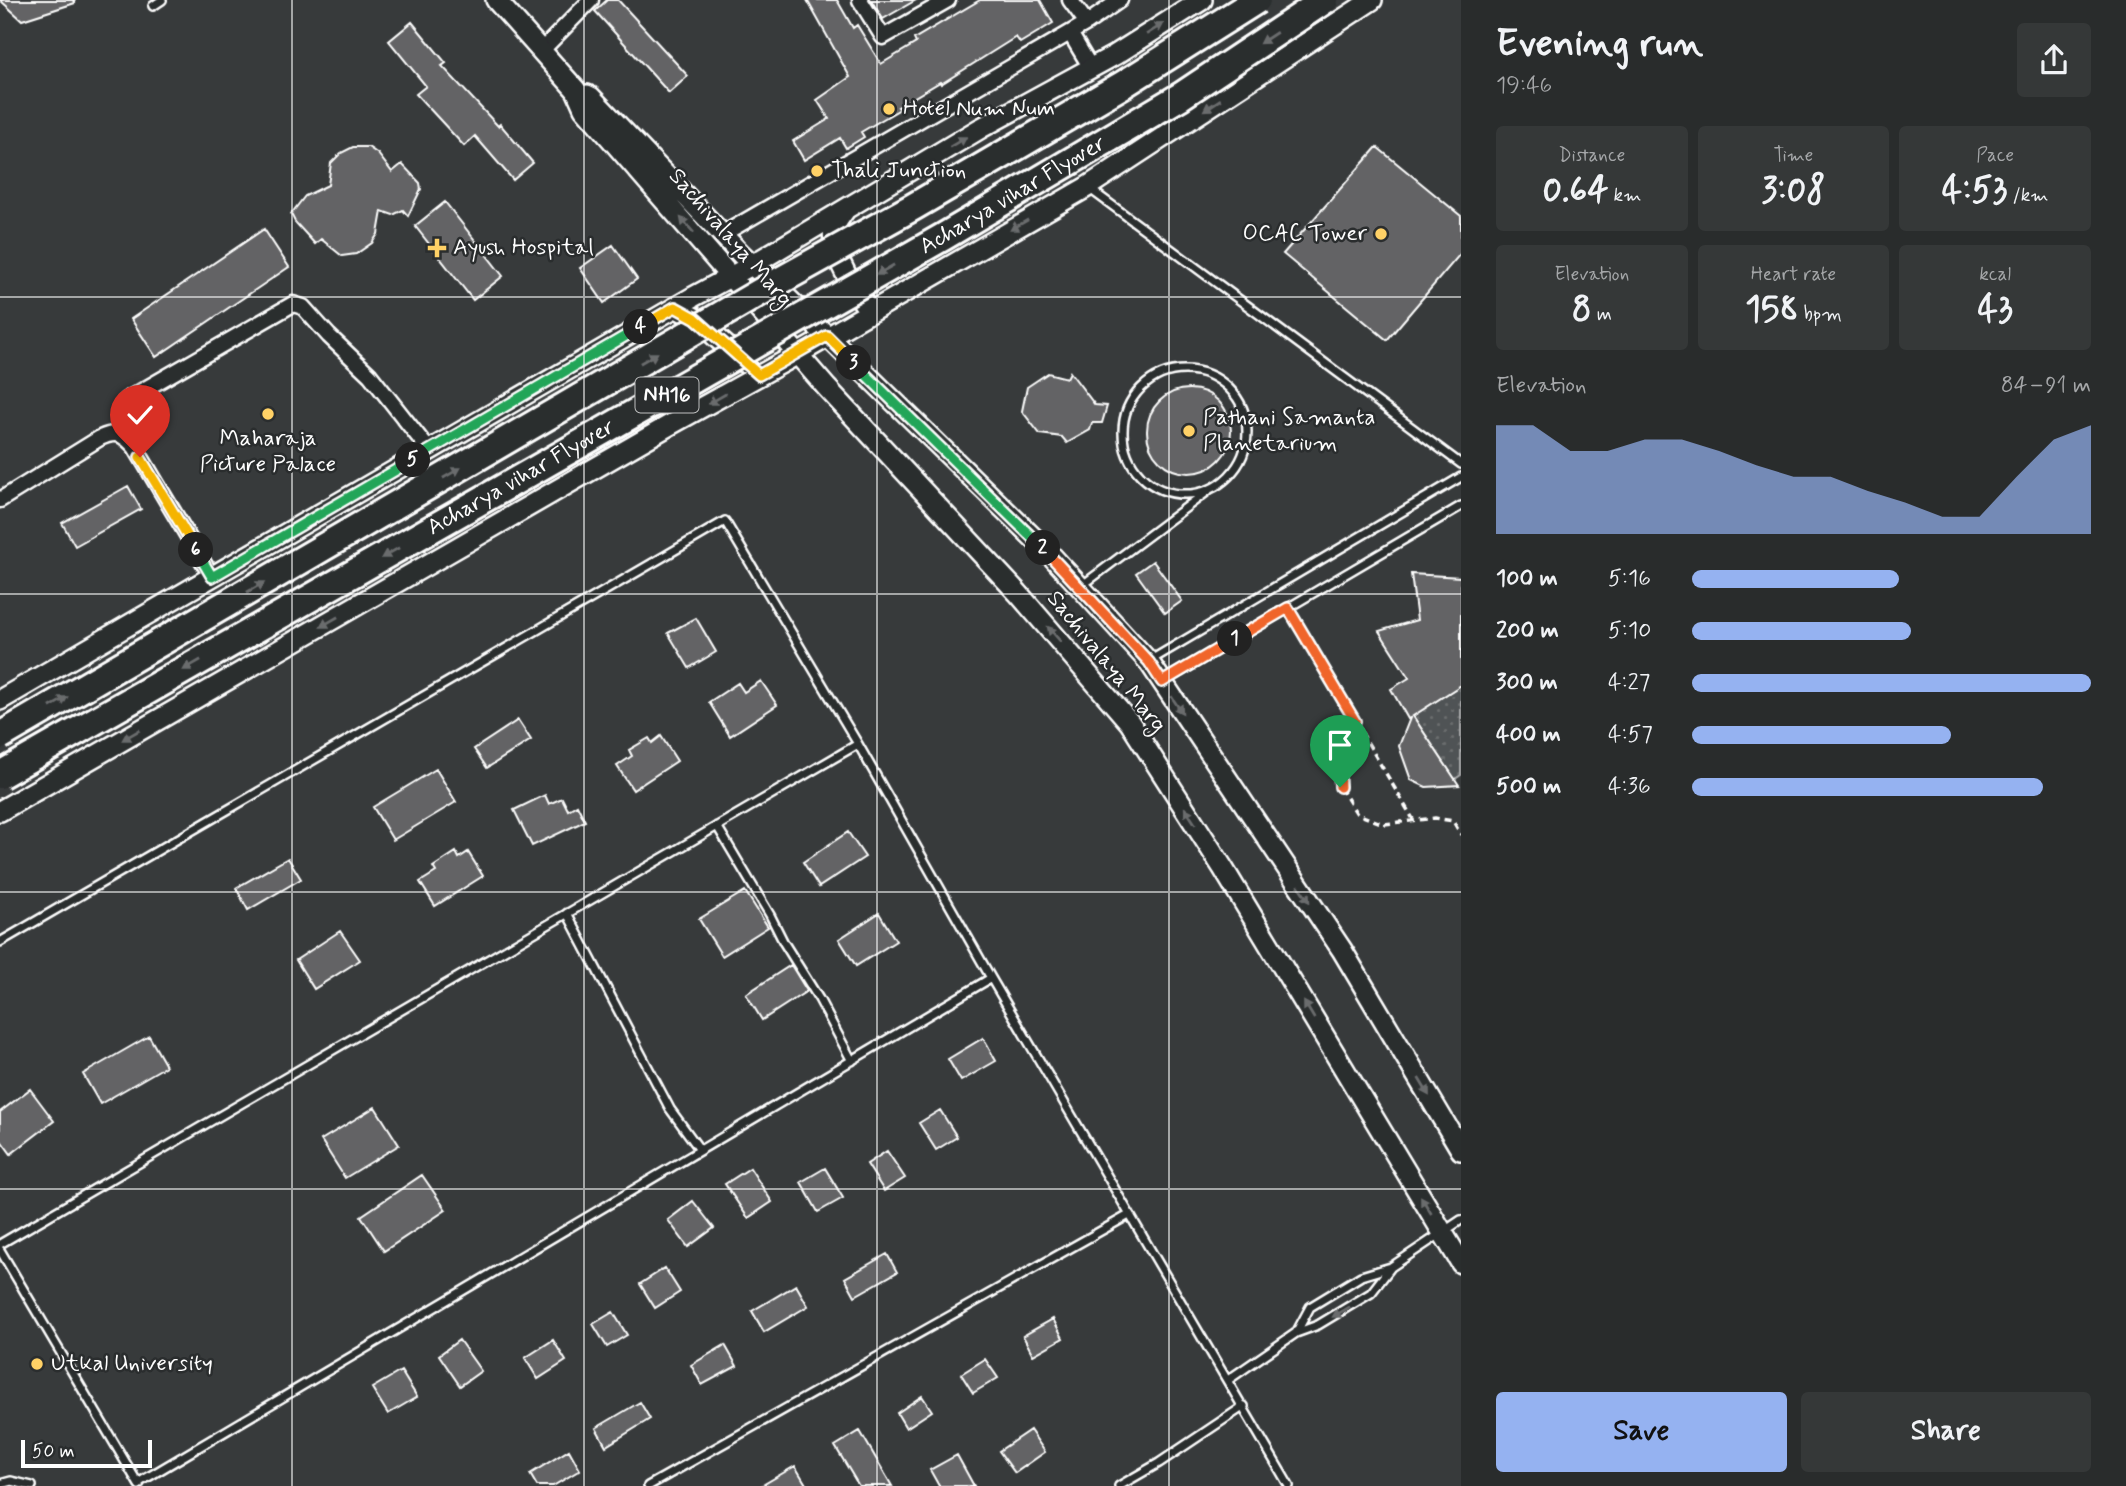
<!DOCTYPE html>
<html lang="en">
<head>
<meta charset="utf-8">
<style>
	body { margin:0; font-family:Mynerve,sans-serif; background:#353838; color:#f1f3f6; height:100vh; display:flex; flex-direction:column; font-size:26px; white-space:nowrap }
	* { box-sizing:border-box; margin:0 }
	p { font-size:23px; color:#a5a7a9 }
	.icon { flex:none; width:38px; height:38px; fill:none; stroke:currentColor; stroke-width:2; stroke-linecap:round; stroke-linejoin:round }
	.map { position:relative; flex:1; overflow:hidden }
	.drawer { display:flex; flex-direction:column; background:#292c2c; width:665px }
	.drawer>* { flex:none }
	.scale { position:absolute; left:21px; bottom:18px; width:131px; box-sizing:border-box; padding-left:7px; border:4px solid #fff; border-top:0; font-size:19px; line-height:24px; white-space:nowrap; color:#fff; -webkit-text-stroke:5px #2a2d2e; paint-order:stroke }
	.pin { position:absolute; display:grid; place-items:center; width:60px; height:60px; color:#fff; margin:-72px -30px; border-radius:50% 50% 50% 0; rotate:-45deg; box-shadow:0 0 7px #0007 }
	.pin .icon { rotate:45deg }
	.km { position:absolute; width:35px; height:35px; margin:-18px; border-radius:50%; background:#222; color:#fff; font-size:19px; line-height:35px; text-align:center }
	.round { display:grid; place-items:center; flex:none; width:74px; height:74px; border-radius:7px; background:#353838 }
	.overview { display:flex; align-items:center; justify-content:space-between; height:119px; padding:0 35px }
	h1 { font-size:38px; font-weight:700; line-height:52px }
	.figures { display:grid; grid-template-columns:repeat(3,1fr); gap:10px; height:119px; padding:7px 35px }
	.figures div { display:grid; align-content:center; border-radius:7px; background:#353838; text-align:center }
	.figures b { font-size:35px; font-weight:700 }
	.figures small { font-size:19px; font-weight:400 }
	.figures p { font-size:19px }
	.chart { height:196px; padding:14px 35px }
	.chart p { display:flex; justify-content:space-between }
	.chart svg { width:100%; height:126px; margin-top:7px; fill:#95b2f1; opacity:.7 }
	.primary-button { display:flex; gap:14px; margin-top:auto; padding:14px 35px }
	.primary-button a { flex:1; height:80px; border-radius:7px; background:#95b2f1; color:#111; font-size:28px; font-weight:700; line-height:80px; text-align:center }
	.primary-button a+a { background:#353838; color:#f1f3f6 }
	ul { padding:0 35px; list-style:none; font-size:23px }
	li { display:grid; grid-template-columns:112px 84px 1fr; align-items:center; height:52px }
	li i { height:18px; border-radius:9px; background:#95b2f1 }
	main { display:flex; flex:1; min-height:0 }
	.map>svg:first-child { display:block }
</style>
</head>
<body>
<main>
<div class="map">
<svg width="1461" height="1486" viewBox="0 0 1461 1486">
	<defs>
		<pattern id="green-dots" width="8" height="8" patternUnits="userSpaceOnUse" patternTransform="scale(1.75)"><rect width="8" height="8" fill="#505354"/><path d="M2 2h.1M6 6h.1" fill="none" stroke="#6a6d6e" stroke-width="1.8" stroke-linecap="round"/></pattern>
	</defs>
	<rect width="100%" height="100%" fill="#373a3b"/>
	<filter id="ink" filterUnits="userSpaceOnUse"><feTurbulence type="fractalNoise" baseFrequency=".0143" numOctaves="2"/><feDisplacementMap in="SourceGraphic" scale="14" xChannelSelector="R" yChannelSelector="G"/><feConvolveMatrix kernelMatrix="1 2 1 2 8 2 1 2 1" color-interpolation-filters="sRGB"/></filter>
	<g filter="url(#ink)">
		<path fill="url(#green-dots)" stroke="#a8a9aa" stroke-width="2" d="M 1461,685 L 1461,775 L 1455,779 L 1413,716 Z"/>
		<path fill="#636465" stroke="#fff" stroke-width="2" d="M 0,0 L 74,0 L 75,3 L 22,20 Z
			M 607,0 L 618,0 L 688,76 L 669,93 L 595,11 Z
			M 807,0 L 837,0 L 853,28 L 857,25 L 881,64 L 916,43 L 914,39 L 980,0 L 1040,0 L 1053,23 L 1020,43 L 1016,37 L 941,84 L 940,82 L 898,107 L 900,109 L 861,132 L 864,137 L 846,148 L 840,138 L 804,160 L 793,141 L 829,119 L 817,100 L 850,77 Z
			M 871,0 L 916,0 L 883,19 Z
			M 412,22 L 446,63 L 442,66 L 498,126 L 500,124 L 533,163 L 513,180 L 475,136 L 464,146 L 416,94 L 426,86 L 389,41 Z
			M 353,147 L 368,147 L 378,154 L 392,172 L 402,164 L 420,183 L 421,189 L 408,216 L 403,210 L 393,215 L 382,211 L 378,234 L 372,243 L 356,254 L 342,256 L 321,239 L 315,244 L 295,222 L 291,214 L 305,196 L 328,185 L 331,163 L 341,153 Z
			M 1377,147 L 1461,216 L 1461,253 L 1387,340 L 1283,254 Z
			M 445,202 L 503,276 L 473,300 L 415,226 Z
			M 264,229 L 289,267 L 156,357 L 131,319 Z
			M 613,245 L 637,279 L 604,303 L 580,268 Z
			M 1070,372 L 1095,405 L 1107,406 L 1102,423 L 1092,423 L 1090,430 L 1067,443 L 1062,437 L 1040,434 L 1022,411 L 1027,387 L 1048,373 L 1067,378 Z
			M1147 431a42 42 0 1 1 84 0a42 42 0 1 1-84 0Z
			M 128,486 L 141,509 L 75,546 L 62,523 Z
			M 1153,561 L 1182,601 L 1165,613 L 1136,573 Z
			M 1411,574 L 1461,577 L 1461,685 L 1413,716 L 1459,785 L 1426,787 L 1411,780 L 1399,746 L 1410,718 L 1408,719 L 1391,689 L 1409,678 L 1379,631 L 1417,620 Z
			M 696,618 L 716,652 L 689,668 L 668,633 Z
			M 761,681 L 777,705 L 730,736 L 709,702 L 738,683 L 744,692 Z
			M 518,720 L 531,740 L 487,768 L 474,749 Z
			M 661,736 L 677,761 L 633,790 L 617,766 L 632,756 L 629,750 L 649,738 L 652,743 Z
			M 436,769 L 456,802 L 393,840 L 373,807 Z
			M 545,795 L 549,804 L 562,798 L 568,810 L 577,805 L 585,821 L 532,846 L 514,810 Z
			M 848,832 L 865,857 L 819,887 L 803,862 Z
			M 456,852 L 459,858 L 468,852 L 483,876 L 435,906 L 420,882 L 436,872 L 433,867 Z
			M 288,858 L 301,879 L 248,910 L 236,888 Z
			M 745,891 L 768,927 L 722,956 L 699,919 Z
			M 879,913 L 896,941 L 856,966 L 839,939 Z
			M 340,931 L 360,960 L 314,989 L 296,960 Z
			M 791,965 L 807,991 L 762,1020 L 746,994 Z
			M 149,1036 L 166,1066 L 100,1104 L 83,1074 Z
			M 983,1038 L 996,1061 L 961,1081 L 948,1059 Z
			M 30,1089 L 54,1121 L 11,1154 L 0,1139 L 0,1112 Z
			M 375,1107 L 399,1145 L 345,1178 L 321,1140 Z
			M 940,1110 L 957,1137 L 936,1150 L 919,1123 Z
			M 887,1151 L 905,1178 L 884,1191 L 867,1164 Z
			M 750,1168 L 772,1202 L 748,1218 L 725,1184 Z
			M 825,1168 L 843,1198 L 818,1212 L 801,1182 Z
			M 422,1175 L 446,1210 L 384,1251 L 361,1216 Z
			M 693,1201 L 714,1228 L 688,1247 L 668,1220 Z
			M 887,1254 L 897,1272 L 855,1296 L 845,1278 Z
			M 665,1268 L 680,1292 L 655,1308 L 640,1284 Z
			M 796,1285 L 808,1306 L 764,1332 L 752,1311 Z
			M 613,1312 L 627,1335 L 607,1347 L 593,1324 Z
			M 1053,1319 L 1063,1338 L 1033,1355 L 1023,1336 Z
			M 459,1340 L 481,1371 L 460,1386 L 439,1355 Z
			M 553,1340 L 566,1361 L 538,1379 L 525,1358 Z
			M 725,1345 L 737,1366 L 702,1385 L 691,1365 Z
			M 985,1359 L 998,1378 L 973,1393 L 961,1374 Z
			M 401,1371 L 417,1397 L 388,1414 L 372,1388 Z
			M 922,1396 L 932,1411 L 906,1428 L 897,1413 Z
			M 640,1402 L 650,1419 L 606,1446 L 596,1428 Z
			M 1030,1430 L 1045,1452 L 1015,1473 L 999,1451 Z
			M 860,1431 L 892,1486 L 859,1486 L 835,1446 Z
			M 569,1450 L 580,1470 L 553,1486 L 537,1486 L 530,1474 Z
			M 957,1455 L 974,1486 L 939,1486 L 930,1470 Z
			M 795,1466 L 807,1486 L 761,1486 Z"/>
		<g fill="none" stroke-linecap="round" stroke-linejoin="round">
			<defs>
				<path id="lane" d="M 153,6 L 162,0
					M 1090,189 L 1461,464
					M1123 432a62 62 0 1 1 124 0a62 62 0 1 1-124 0Z
					M 1080,587 L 1208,491
					M 1151,660 L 1461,477
					M 1162,682 L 1461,506
					M 717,826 L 770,915 L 784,943 L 819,999 L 852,1061
					M 567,913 L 670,1109 L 700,1150
					M 0,942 L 725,521 L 858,744 L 991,978 L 1289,1486
					M 0,1244 L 858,744
					M 0,1250 L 139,1485
					M 1391,1267 L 1371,1293 L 1318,1325 L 1296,1333 L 1310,1307 L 1361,1276 L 1391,1267 L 1461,1220
					M 1228,1380 L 1296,1333
					M 138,1483 L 991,978
					M 0,1484 L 11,1481 L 32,1486
					M 648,1486 L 1129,1215
					M 1119,1486 L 1159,1463 L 1244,1406"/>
				<path id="street" d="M 860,0 L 883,37 L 948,0
					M 1070,0 L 1087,23
					M 1070,33 L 1091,68
					M 542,50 L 591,0
					M 723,234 L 1087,23 L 1120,0
					M 126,400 L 293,304 L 303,307 L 329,336 L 370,375 L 429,450
					M 0,500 L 100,438 C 117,430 123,434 135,447 L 212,577"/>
				<path id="secondary" d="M 496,0 L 576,90 L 584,108 L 827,388 L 1018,593 L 1130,723 L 1223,868 L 1461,1263
					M 587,95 L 591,97 L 741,254 L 827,336 L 1049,553 L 1149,662 L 1342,950 L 1461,1150
					M 845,210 C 841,216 835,222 834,230 C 829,252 857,294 870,312
					M 675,307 L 695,318 L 745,363
					M 0,700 L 693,297 L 752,265 L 981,128 L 1115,55 L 1202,0
					M 0,811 L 668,426 L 798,354 L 1087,187 L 1372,0"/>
			</defs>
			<use href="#lane" stroke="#fff" stroke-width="12"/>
			<use href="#street" stroke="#fff" stroke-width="19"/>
			<use href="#secondary" stroke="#fff" stroke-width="24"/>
			<path stroke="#fff" stroke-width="3.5" stroke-dasharray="7 5" stroke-linecap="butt" d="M 1294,619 L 1413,819
				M 1355,721 L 1348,726 L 1338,757 L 1340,787 L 1357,814 L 1384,824 L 1435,818 L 1453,821 L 1461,835"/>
			<use href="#lane" stroke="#2a2d2e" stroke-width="7"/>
			<use href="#street" stroke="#2a2d2e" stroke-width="14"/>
			<use href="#secondary" stroke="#2a2d2e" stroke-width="19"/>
			<defs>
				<g id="highway-bridge">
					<path d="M 0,736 L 769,287 L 913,207 L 1124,84 L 1257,0"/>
					<path id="s1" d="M 0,775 L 943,237 L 1181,96 L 1325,0"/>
				</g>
			</defs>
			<use href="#highway-bridge" stroke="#fff" stroke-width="32" stroke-linecap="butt"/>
			<use href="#highway-bridge" stroke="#2a2d2e" stroke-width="26"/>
		</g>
		<defs><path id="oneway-solid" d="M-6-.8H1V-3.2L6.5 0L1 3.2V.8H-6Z" transform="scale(1.75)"/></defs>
		<g fill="#6a6c6d">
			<use href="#oneway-solid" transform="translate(1155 29) rotate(-32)"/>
			<use href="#oneway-solid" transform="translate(1268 38) rotate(147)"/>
			<use href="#oneway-solid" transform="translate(1212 105) rotate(147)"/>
			<use href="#oneway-solid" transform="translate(958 142) rotate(-31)"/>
			<use href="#oneway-solid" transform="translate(687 225) rotate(-131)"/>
			<use href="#oneway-solid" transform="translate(1019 225) rotate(150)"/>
			<use href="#oneway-solid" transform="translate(885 270) rotate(150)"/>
			<use href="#oneway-solid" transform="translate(649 358) rotate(-30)"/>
			<use href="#oneway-solid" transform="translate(717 399) rotate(150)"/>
			<use href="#oneway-solid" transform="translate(452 473) rotate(-30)"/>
			<use href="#oneway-solid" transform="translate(390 553) rotate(150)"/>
			<use href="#oneway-solid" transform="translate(256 587) rotate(-30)"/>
			<use href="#oneway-solid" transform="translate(329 622) rotate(150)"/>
			<use href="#oneway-solid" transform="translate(1054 634) rotate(-131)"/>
			<use href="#oneway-solid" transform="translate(192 665) rotate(150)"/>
			<use href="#oneway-solid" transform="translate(59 702) rotate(-30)"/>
			<use href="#oneway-solid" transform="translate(1177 705) rotate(56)"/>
			<use href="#oneway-solid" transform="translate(131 735) rotate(150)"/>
			<use href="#oneway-solid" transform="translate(1190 816) rotate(-123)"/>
			<use href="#oneway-solid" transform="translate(1304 894) rotate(56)"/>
			<use href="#oneway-solid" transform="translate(1309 1010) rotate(-121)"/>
			<use href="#oneway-solid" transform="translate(1424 1087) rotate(59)"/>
			<use href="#oneway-solid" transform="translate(1426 1205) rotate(-121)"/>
			<use href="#oneway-solid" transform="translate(1341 1312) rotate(149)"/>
		</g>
	</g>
	<g fill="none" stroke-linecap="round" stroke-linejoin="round" filter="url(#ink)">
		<defs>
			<path id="split-1" d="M 1235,639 L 1288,608 L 1355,721 C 1336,736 1339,765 1340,787"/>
			<path id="split-2" d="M 1043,548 L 1149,662 L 1162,682 L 1235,639"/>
			<path id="split-3" d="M 854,363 L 1043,548"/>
			<path id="split-4" d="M 641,327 L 675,307 L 695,318 L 759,375 L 827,336 L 854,363"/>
			<path id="split-5" d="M 413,460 L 641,327"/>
			<path id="split-6" d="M 196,550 L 212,577 L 413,460"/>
			<path id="split-7" d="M 140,457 L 196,550"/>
		</defs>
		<use href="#split-1" stroke="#fff" stroke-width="14"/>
		<use href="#split-2" stroke="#fff" stroke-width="14"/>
		<use href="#split-3" stroke="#fff" stroke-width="14"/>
		<use href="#split-4" stroke="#fff" stroke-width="14"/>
		<use href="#split-5" stroke="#fff" stroke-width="14"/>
		<use href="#split-6" stroke="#fff" stroke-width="14"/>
		<use href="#split-7" stroke="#fff" stroke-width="14"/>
		<use href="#split-1" stroke="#f0652b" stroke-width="9"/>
		<use href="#split-2" stroke="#f0652b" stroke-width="9"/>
		<use href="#split-3" stroke="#22a559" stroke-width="9"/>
		<use href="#split-4" stroke="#f5b400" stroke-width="9"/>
		<use href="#split-5" stroke="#22a559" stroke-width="9"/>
		<use href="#split-6" stroke="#22a559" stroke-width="9"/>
		<use href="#split-7" stroke="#f5b400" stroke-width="9"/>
	</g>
	<path fill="none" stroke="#fff" stroke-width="2" stroke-opacity="0.55" d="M 292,0 L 292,1486M 584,0 L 584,1486M 877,0 L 877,1486M 1169,0 L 1169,1486M 0,297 L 1461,297M 0,594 L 1461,594M 0,892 L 1461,892M 0,1189 L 1461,1189"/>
	<g fill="#ffd166" stroke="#2a2d2e" stroke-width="2.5">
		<circle cx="889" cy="109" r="7"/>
		<circle cx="817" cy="171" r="7"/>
		<circle cx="1381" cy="234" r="7"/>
		<path d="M433.5 237.5h7v7h7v7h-7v7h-7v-7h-7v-7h7z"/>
		<circle cx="268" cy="414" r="7"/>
		<circle cx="1189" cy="431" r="7"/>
		<circle cx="37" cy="1364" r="7"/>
	</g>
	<g text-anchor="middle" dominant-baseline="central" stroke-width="5" stroke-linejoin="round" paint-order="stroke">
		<rect fill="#2a2d2e" stroke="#bfc0c0" stroke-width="2" x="635.5" y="377.5" width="63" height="35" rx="5"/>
		<g font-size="21" font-weight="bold" fill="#fff">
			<text x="667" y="395">NH16</text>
		</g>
		<g font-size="23" fill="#fff" stroke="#2a2d2e" text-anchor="start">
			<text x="903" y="109">Hotel Num Num</text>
			<text x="831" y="171">Thali Junction</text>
			<text x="1367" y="234" text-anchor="end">OCAC Tower</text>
			<text x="453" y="248">Ayush Hospital</text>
			<text x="1203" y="418">Pathani Samanta<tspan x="1203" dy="26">Planetarium</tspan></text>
			<text x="268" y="439" text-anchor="middle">Maharaja<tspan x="268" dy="26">Picture Palace</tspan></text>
			<text x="51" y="1364">Utkal University</text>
		</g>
		<g font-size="23" fill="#fff" stroke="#2a2d2e">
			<text stroke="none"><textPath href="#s1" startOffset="1167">Acharya vihar Flyover</textPath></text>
			<text transform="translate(730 238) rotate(49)">Sachivalaya Marg</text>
			<text stroke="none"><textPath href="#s1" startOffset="600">Acharya vihar Flyover</textPath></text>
			<text transform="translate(1106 662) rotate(51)">Sachivalaya Marg</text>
		</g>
	</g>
</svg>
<div class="scale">50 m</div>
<div class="pin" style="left:1340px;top:787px;background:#1e9e55"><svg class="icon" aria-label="arrive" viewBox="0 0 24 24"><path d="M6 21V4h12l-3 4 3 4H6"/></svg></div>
<div class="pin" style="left:140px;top:457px;background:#d93025"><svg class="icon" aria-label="check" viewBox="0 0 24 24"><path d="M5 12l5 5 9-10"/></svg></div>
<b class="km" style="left:1235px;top:639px">1</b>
<b class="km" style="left:1043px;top:548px">2</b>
<b class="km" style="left:854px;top:363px">3</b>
<b class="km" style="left:641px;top:327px">4</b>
<b class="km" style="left:413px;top:460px">5</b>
<b class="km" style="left:196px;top:550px">6</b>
</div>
<section class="drawer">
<div class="overview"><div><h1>Evening run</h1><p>19:46</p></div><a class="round"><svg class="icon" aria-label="share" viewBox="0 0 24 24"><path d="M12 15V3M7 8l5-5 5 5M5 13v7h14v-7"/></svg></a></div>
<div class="figures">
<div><p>Distance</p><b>0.64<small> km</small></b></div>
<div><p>Time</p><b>3:08</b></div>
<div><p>Pace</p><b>4:53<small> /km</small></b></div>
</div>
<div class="figures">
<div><p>Elevation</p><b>8<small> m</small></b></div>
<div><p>Heart rate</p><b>158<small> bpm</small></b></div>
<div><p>kcal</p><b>43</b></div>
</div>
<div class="chart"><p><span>Elevation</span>84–91 m</p>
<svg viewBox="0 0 160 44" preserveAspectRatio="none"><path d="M0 44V6L10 6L20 15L30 15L40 11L50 11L60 15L70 20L80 24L90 24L100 29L110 33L120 38L130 38L140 24L150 11L160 6V44z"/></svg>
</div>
<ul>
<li><b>100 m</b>5:16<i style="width:52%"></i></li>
<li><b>200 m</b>5:10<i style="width:55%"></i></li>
<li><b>300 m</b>4:27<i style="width:100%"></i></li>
<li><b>400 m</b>4:57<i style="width:65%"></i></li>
<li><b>500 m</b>4:36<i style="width:88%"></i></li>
</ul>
<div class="primary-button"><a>Save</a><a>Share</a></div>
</section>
</main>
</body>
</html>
